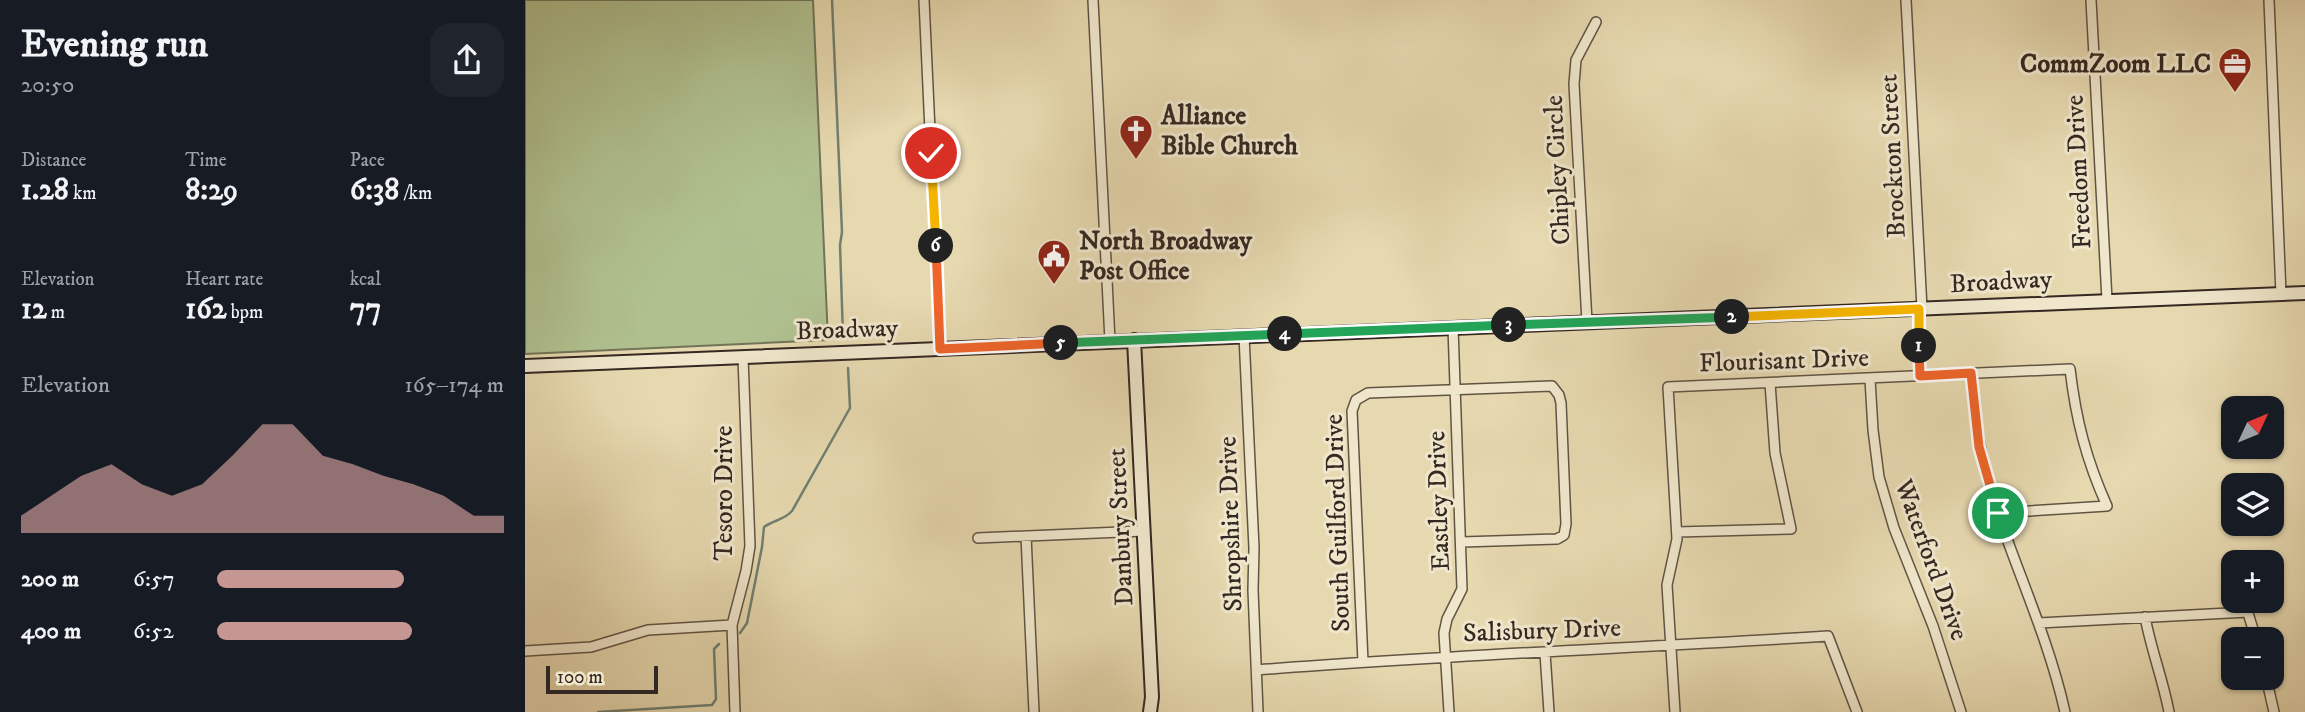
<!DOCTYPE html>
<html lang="en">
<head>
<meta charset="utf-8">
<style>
	body { margin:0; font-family:"IM FELL DW Pica",serif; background:#20242c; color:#f1f3f6; height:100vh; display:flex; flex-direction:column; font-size:26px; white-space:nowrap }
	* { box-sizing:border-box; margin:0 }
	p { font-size:23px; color:#9ea1a6 }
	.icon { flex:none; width:38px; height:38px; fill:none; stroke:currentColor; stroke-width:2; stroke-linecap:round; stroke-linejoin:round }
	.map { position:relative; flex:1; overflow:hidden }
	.sheet { display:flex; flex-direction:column; background:#171b24; width:525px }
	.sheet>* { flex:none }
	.needle { width:46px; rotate:46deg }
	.controls { position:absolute; left:1696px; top:396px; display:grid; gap:14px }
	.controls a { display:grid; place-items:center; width:63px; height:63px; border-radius:14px; background:#171b24; box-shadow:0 2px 5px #0004; font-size:35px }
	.scale { position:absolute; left:21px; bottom:18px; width:112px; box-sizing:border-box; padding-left:7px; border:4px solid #352822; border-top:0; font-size:19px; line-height:24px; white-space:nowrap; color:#352822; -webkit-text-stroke:5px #efe6cb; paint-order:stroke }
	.pin { position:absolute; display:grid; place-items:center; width:60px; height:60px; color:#fff; margin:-30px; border:4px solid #fff; border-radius:50%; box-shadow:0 2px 7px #0007 }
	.km { position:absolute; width:35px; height:35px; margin:-18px; border-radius:50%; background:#222; color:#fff; font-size:19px; line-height:35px; text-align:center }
	.round { display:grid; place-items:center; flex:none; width:74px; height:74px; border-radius:21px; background:#20242c }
	.headline { display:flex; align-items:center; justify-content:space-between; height:119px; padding:0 21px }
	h1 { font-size:38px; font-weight:700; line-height:52px }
	.figures { display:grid; grid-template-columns:repeat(3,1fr); gap:10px; height:119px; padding:7px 21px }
	.figures div { display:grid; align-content:center }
	.figures b { font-size:30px; font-weight:700 }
	.figures small { font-size:19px; font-weight:400 }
	.figures p { font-size:19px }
	.chart { height:196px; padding:14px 21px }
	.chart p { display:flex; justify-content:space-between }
	.chart svg { width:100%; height:126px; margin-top:7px; fill:#c59692; opacity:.7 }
	ul { padding:0 21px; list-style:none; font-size:23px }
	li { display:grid; grid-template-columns:112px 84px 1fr; align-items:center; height:52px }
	li i { height:18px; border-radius:9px; background:#c59692 }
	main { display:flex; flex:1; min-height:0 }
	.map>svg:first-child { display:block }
</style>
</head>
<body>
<main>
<section class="sheet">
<div class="headline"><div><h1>Evening run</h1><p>20:50</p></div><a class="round"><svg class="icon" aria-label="share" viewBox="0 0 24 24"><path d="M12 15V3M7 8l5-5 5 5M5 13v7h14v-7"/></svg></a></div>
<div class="figures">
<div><p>Distance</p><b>1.28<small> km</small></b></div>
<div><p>Time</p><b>8:29</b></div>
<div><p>Pace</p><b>6:38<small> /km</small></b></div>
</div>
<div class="figures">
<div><p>Elevation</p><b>12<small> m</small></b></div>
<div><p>Heart rate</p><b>162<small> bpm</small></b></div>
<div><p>kcal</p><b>77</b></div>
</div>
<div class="chart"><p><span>Elevation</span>165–174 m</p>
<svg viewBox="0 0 160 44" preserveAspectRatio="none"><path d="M0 44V38L10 31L20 24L30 20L40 27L50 31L60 27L70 17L80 6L90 6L100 17L110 20L120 24L130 27L140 31L150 38L160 38V44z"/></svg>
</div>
<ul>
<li><b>200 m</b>6:57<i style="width:65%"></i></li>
<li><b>400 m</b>6:52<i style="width:68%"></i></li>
</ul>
</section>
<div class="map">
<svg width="1780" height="712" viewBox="0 0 1780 712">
	<rect width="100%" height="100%" fill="#e6d8af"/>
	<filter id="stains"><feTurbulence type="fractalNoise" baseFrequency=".00286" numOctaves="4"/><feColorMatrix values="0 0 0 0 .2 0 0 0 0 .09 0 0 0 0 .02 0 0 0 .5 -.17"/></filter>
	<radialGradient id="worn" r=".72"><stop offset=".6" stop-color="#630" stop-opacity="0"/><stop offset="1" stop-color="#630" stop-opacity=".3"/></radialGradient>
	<path fill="#b0c08f" stroke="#727458" stroke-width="2" d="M 0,0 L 288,0 L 303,340 L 0,354 Z"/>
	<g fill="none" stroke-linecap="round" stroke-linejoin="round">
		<path stroke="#708071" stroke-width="2.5" d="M 307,0 L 317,232 L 315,245 L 318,336
			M 215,633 L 222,623 L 237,547 L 239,527 C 249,520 259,520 267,511 L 325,408 L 323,368
			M 73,712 L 187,705 L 191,699 L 189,649 L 194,644"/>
		<defs>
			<path id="street" d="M 399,0 L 415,349
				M 568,0 L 585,341
				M 1381,0 L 1397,309
				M 1566,0 L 1582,300
				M 1744,0 L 1756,294
				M 1394,309 L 1395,376
				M 1062,322 L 1049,84 L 1051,60 L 1071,22
				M 719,336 L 729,548 L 728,590 L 733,712
				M 1446,373 C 1449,418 1456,462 1470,505 C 1493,574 1524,640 1540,712
				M 1345,379 L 1348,430 L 1354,477 L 1369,528 L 1408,626 L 1436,712
				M 1152,532 L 1266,529 L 1250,453 L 1245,383
				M 501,536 L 509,712
				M 453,538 L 619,531
				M 1707,564 L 1708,566
				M 1719,600 L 1731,639
				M 1620,617 C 1626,649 1638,680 1644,712
				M 1514,623 L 1723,612
				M 0,651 L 66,647 L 123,630 L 207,625
				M 1020,653 L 1024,712
				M 838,662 L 827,411 L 831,400 L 843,393 L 1027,386 L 1034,395 L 1036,403 L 1041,524 L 1039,535 L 1032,539 L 937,542
				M 732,670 C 922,655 1113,648 1303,636 L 1332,712
				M 1741,677 L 1749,712
				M 210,712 L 207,625 L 221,571 L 225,546 L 218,357
				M 924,712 L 919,633 L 922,619 L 937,589 L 928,327
				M 1150,712 L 1142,585 L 1152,539 L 1143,387 L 1545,369 C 1551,420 1561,459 1582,506 L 1473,513"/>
			<path id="secondary" d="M 609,340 L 627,697 L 625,712
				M 0,366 L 1780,293"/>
		</defs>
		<use href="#street" stroke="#615445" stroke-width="12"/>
		<use href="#secondary" stroke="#352822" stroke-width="16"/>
		<use href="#street" stroke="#efe6cb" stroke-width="9"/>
		<use href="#secondary" stroke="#efe6cb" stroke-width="12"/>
	</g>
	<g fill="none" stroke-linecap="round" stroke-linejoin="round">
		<defs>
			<path id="split-1" d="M 1394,346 L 1395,376 L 1446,373 L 1454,447 L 1473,513"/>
			<path id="split-2" d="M 1207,317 L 1394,309 L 1394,346"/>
			<path id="split-3" d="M 984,325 L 1207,317"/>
			<path id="split-4" d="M 760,334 L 984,325"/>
			<path id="split-5" d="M 536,343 L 760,334"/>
			<path id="split-6" d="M 411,246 L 415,349 L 536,343"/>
			<path id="split-7" d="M 406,153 L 411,246"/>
		</defs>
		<use href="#split-1" stroke="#fff" stroke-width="14"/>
		<use href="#split-2" stroke="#fff" stroke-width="14"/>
		<use href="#split-3" stroke="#fff" stroke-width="14"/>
		<use href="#split-4" stroke="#fff" stroke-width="14"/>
		<use href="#split-5" stroke="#fff" stroke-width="14"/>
		<use href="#split-6" stroke="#fff" stroke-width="14"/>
		<use href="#split-7" stroke="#fff" stroke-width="14"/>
		<use href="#split-1" stroke="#f0652b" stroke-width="9"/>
		<use href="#split-2" stroke="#f5b400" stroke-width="9"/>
		<use href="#split-3" stroke="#22a559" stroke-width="9"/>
		<use href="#split-4" stroke="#22a559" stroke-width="9"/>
		<use href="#split-5" stroke="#22a559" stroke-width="9"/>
		<use href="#split-6" stroke="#f0652b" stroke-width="9"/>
		<use href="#split-7" stroke="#f5b400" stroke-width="9"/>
	</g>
	<defs>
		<symbol id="office-pin" viewBox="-11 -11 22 30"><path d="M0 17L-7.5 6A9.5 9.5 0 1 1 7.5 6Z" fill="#8f2418" stroke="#efe6cb"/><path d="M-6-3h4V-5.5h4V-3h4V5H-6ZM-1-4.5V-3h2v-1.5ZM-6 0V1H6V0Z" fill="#fff"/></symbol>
		<symbol id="church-pin" viewBox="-11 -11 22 30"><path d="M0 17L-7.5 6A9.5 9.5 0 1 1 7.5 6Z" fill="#8f2418" stroke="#efe6cb"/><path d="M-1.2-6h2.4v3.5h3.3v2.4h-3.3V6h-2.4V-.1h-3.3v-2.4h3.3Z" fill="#fff"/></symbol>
		<symbol id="civic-pin" viewBox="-11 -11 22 30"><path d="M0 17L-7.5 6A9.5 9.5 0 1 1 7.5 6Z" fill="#8f2418" stroke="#efe6cb"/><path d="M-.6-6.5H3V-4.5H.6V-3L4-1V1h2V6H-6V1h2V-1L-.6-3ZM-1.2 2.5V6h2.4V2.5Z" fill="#fff"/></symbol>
	</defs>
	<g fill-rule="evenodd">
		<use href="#office-pin" x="1691" y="45" width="38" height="52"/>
		<use href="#church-pin" x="592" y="112" width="38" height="52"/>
		<use href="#civic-pin" x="510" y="237" width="38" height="52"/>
	</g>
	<g text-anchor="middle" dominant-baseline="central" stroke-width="6" stroke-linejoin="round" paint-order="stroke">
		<g font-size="26" font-weight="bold" fill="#352822" stroke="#efe6cb" text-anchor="start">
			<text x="1686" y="64" text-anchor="end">CommZoom LLC</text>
			<text x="636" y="116">Alliance<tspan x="636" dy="30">Bible Church</tspan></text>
			<text x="554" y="241">North Broadway<tspan x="554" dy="30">Post Office</tspan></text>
		</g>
		<g font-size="26" fill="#352822" stroke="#efe6cb">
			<text transform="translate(1368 156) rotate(-93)">Brockton Street</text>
			<text transform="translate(1033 170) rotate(-93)">Chipley Circle</text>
			<text transform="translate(1554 172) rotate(-93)">Freedom Drive</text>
			<text transform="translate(1476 282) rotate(-3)">Broadway</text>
			<text transform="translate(322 330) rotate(-2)">Broadway</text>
			<text transform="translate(1259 361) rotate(-2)">Flourisant Drive</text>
			<text transform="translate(199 493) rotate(-90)">Tesoro Drive</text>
			<text transform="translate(914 501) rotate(-92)">Eastley Drive</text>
			<text transform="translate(813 523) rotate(-92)">South Guilford Drive</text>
			<text transform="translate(706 524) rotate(-92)">Shropshire Drive</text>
			<text transform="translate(596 527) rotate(-93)">Danbury Street</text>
			<text transform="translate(1406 560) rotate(70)">Waterford Drive</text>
			<text transform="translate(1017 631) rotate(-2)">Salisbury Drive</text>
		</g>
	</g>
	<rect width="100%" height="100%" filter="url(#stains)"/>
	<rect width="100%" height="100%" fill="url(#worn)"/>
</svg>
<div class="controls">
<a><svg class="needle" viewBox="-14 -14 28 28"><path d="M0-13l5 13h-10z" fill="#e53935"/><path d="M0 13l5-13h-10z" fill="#9ea1a6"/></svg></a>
<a><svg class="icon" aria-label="layers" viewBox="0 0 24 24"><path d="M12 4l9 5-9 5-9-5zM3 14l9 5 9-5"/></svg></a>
<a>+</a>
<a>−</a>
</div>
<div class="scale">100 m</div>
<div class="pin" style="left:1473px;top:513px;background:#1e9e55"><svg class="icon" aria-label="arrive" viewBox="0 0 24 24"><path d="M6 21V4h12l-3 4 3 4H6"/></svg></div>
<div class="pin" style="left:406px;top:153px;background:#d93025"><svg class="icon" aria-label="check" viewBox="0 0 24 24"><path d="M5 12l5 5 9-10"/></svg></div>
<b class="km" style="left:1394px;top:346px">1</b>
<b class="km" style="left:1207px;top:317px">2</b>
<b class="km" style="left:984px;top:325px">3</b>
<b class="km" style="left:760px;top:334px">4</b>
<b class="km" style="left:536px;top:343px">5</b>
<b class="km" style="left:411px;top:246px">6</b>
</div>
</main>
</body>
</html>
